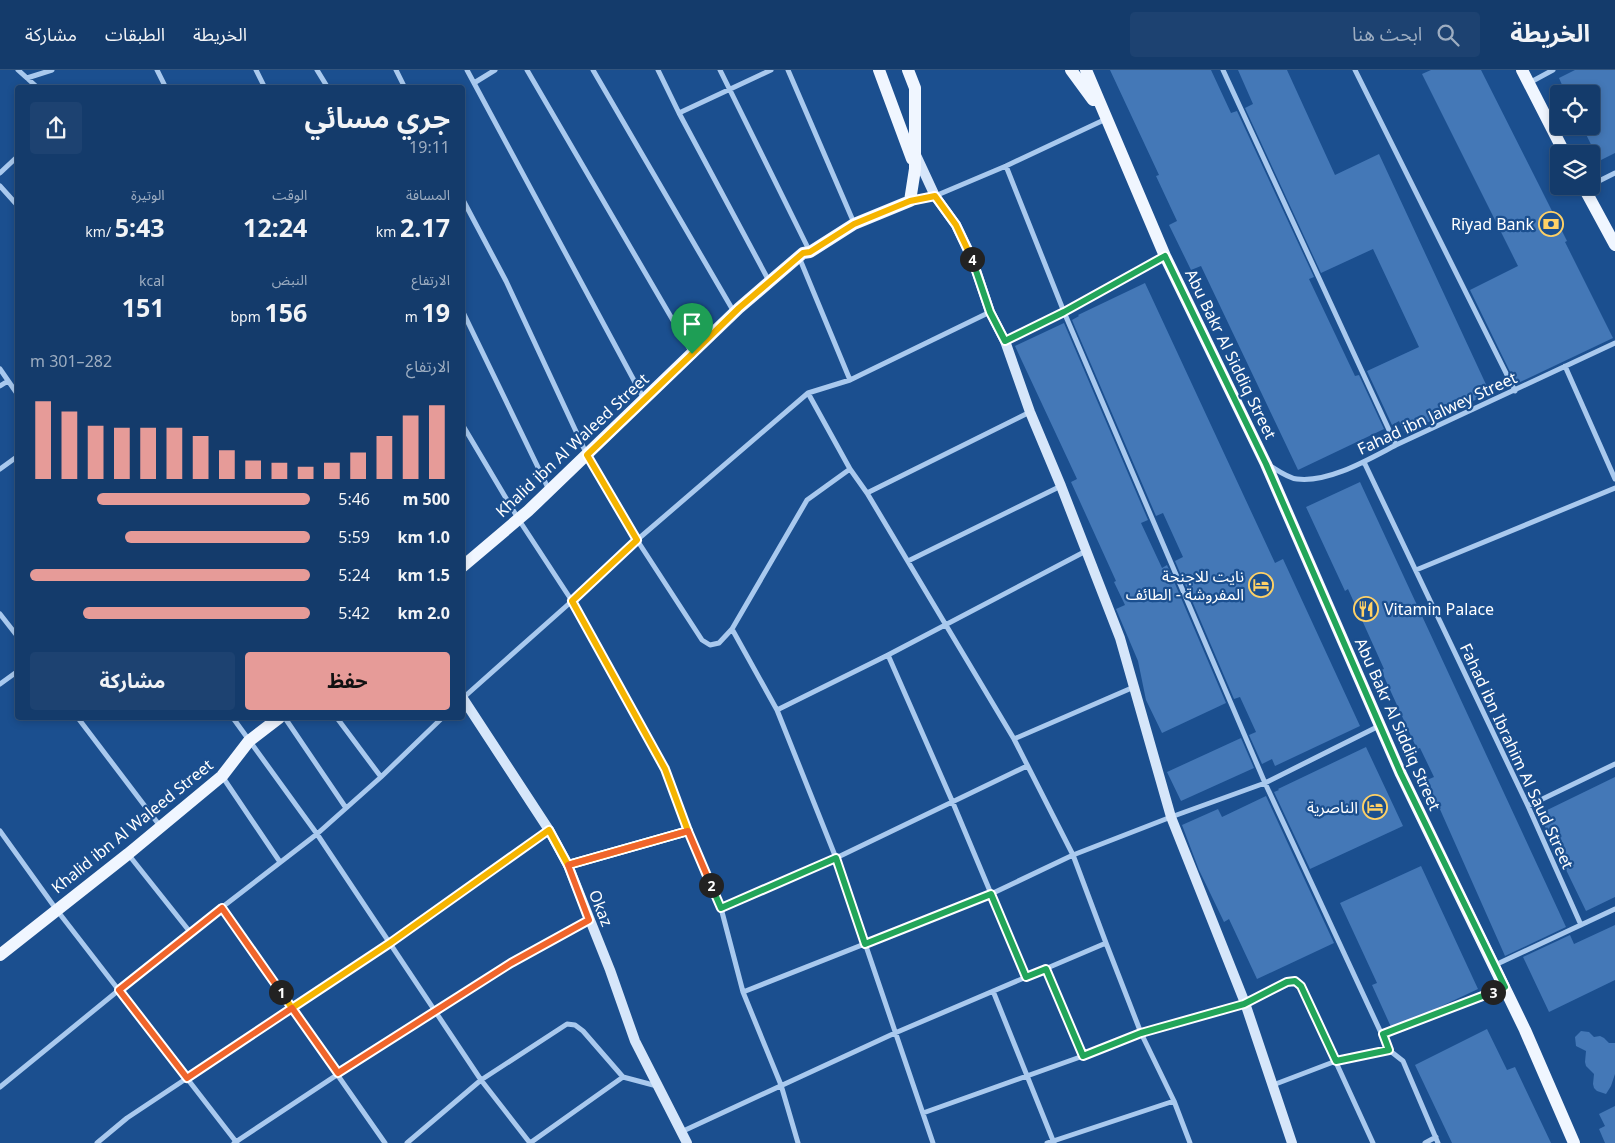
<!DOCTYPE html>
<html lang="ar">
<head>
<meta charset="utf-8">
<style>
	body { margin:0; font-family:"Noto Sans","Noto Sans Arabic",sans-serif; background:#1d4271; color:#f1f3f6; direction:rtl; height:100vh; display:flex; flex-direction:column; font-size:19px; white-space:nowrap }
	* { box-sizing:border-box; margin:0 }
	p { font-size:16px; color:#9dadc1 }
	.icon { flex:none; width:28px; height:28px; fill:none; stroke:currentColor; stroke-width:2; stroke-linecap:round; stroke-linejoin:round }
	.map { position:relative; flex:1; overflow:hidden; direction:ltr }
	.sheet { position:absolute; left:15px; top:15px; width:450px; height:635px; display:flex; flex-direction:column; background:#143b6b; border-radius:5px; box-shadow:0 2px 8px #0003,0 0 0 1px #33557e; direction:rtl }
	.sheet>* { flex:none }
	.buttons { position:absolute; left:1550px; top:15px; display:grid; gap:10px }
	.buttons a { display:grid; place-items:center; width:50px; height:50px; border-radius:5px; background:#143b6b; box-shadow:0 2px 8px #0003,0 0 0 1px #33557e; font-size:25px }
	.pin { position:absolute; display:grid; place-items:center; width:42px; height:42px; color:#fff; margin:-51px -21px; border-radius:50% 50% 50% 0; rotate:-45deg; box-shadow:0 0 5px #0007 }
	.pin .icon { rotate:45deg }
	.km { position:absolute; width:25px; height:25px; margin:-12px; border-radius:50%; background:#222; color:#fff; font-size:14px; line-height:25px; text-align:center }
	.round { display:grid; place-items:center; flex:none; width:52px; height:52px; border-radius:5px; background:#1d4271 }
	.headline { display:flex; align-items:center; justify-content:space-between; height:85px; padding:0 15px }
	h1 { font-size:28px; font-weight:700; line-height:38px }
	.stats { display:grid; grid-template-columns:repeat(3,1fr); gap:8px; height:85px; padding:5px 15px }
	.stats div { display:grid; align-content:center }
	.stats b { font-size:25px; font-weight:700 }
	.stats small { font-size:14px; font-weight:400 }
	.stats p { font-size:14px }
	.chart { height:140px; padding:10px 15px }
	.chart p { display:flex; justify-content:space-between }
	.chart svg { width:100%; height:90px; margin-top:5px; stroke:#e69b98; stroke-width:6 }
	.primary-button { display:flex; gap:10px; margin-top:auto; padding:10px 15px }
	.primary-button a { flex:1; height:58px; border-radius:5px; background:#e69b98; color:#111; font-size:20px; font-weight:700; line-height:58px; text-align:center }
	.primary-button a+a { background:#1d4271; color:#f1f3f6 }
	ul { padding:0 15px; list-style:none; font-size:16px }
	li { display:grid; grid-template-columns:80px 60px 1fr; align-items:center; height:38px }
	li i { height:12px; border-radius:6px; background:#e69b98 }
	header { display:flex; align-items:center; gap:30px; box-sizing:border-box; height:70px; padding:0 25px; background:#143b6b; border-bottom:1px solid #33557e }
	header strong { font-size:24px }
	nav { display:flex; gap:28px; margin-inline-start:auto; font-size:18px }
	.search { width:350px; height:45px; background:#1d4271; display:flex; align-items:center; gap:12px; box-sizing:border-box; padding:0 18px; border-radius:5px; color:#9dadc1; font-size:19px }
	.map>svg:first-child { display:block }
</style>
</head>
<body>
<header>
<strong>الخريطة</strong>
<div class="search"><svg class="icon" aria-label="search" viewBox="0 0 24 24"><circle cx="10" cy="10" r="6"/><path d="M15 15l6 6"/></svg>ابحث هنا</div>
<nav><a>الخريطة</a><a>الطبقات</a><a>مشاركة</a></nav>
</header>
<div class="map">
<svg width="1615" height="1073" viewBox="0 0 1615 1073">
	<rect width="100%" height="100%" fill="#1b4f8f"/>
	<path fill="#4478b7" d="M 1110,0 L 1211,0 L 1231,43 L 1237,41 L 1314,207 L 1309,209 L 1355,306 L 1359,305 L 1384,359 L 1298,400 L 1201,196 L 1191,200 L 1169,155 L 1177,151 L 1156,106 L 1159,105 Z
		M 1238,0 L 1287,0 L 1335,105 L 1379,84 L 1490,323 L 1405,363 L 1399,351 L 1392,355 L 1367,301 L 1419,277 L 1373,179 L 1321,203 L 1245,38 L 1253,34 Z
		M 1431,0 L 1481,0 L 1542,121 L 1567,171 L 1565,172 L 1613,268 L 1516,314 L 1470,220 L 1518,196 L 1422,4 Z
		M 1575,0 L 1615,0 L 1615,83 L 1599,91 L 1582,56 L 1591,56 L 1591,24 L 1566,24 L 1559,8 Z
		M 1145,213 L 1275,493 L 1283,489 L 1360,656 L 1275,696 L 1272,689 L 1262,694 L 1249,665 L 1256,662 L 1240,627 L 1234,629 L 1175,491 L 1183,487 L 1163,443 L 1156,446 L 1072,250 L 1079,246 L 1078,245 Z
		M 1064,253 L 1148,450 L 1141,453 L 1162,498 L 1167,495 L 1226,633 L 1162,663 L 1146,630 L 1138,591 L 1116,539 L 1125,535 L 1114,512 L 1116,511 L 1071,412 L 1077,409 L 1015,276 Z
		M 1360,412 L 1566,857 L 1505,886 L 1427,710 L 1434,707 L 1420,678 L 1417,679 L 1381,600 L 1384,599 L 1348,519 L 1345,521 L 1306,437 Z
		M 1241,668 L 1254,698 L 1181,731 L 1167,702 Z
		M 1366,677 L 1403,756 L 1310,799 L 1274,722 L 1279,720 L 1278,719 Z
		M 1615,707 L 1615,827 L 1586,841 L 1539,744 Z
		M 1266,726 L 1334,873 L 1257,909 L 1229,849 L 1224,852 L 1199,800 L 1182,755 L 1218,739 L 1222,747 Z
		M 1421,796 L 1478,919 L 1429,942 L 1391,957 L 1372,915 L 1377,913 L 1340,833 Z
		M 1615,855 L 1615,910 L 1549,942 L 1523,887 L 1570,865 L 1574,874 Z
		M 1487,959 L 1507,1000 L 1515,997 L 1551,1073 L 1452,1073 L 1415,995 Z
		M 1581,961 L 1589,962 L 1594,967 L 1600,966 L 1604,968 L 1609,973 L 1615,973 L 1615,1004 L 1611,1016 L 1606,1024 L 1597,1021 L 1594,1018 L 1593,1014 L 1594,1004 L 1586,996 L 1585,992 L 1586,981 L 1576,976 L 1575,967 Z
		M 1615,1036 L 1615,1073 L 1605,1073 L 1599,1059 L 1605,1056 L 1599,1044 Z"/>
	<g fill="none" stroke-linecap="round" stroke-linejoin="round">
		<path stroke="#a9c9ee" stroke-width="5" d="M 18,0 L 38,18
			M 157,0 L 166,18
			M 256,0 L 265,18
			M 317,0 L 328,18
			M 396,0 L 405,18
			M 467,0 L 644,329
			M 527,0 L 692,283
			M 593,0 L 734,242
			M 658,0 L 679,43 L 769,211
			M 720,0 L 810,182
			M 788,0 L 854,153
			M 1223,0 L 1396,375
			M 1355,0 L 1515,321
			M 27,8 L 52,0
			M 474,13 L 495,0
			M 1529,13 L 1553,0
			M 679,43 L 771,0
			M 1006,96 L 1064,242 L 1265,713 L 1389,980 L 1403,991 L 1438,1073
			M 0,103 L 18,86
			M 1591,115 L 1615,103
			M 0,116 L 18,136
			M 462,128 L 506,211 L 587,385 L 637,470 L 702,570 L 710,575 L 719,573 L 732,559 L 807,430 L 850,399
			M 912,131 L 935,126 L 1006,96 L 1106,49
			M 799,187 L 850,310
			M 462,240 L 549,420
			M 1005,271 L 1064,242 L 1165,186
			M 1565,296 L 1615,409
			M 0,299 L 18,325
			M 0,316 L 8,311
			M 808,323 L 850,399 L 867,423 L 1014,669 L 1073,785 L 1106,873 L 1141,963 L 1174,1031 L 1190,1073
			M 462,354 L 519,450 L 572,531 L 665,699 L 688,761 L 721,838 L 743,922 L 781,1015 L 798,1073
			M 1364,392 L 1528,736 L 1581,855
			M 1269,395 C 1277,400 1288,408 1297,409 C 1329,413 1369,389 1396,375 L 1615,273
			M 0,399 L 18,386
			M 867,423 L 1030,342
			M 908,491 L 1061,416
			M 1416,500 L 1615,418
			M 0,544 L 18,567
			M 732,559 L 777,640 L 836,788 L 933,1073
			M 0,614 L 18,601
			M 463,628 L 572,531 L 637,470 L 808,323 L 850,310 L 990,242
			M 777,640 L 888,585
			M 78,648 L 160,756
			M 233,648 L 317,764 L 481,1010 L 530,1073
			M 285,648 L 346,738
			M 337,648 L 381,707
			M 1014,669 L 1134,617
			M 222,706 L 280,792
			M 1528,736 L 1615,694
			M 0,761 L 56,839 L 237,1073
			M 128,784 L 190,862
			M 568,795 L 688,761
			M 221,838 L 385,1073
			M 721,838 L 836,788 L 1027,696
			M 1495,895 L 1615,839
			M 1046,899 L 1083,986
			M 1026,907 L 953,733 L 888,585 L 1086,481
			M 993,921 L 1054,1073
			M 743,922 L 991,824 L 1073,785 L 1171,747 L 1265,713 L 1379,656
			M 1383,965 L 1504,917
			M 1273,1015 L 1336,991 L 1389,980
			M 0,1017 L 190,862 L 317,764 L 381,707 L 442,648
			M 923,1043 L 1083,986 L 1141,963 L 1245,933 L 1287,912 L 1295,911 L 1301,916 L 1373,1073
			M 681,1062 L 895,963 L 1106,873
			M 97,1073 L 127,1048 L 390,873 L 549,760
			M 234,1073 L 435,940 L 511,893 L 589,850
			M 407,1073 L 481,1010 L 567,954 L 575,955 L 583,961 L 623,1007 L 657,1016
			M 530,1073 L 623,1007
			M 1047,1073 L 1174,1031
			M 1425,1073 L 1436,1067"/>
		<path stroke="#d6e6fa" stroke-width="10" d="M 916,85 L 935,126 L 956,155 L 972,188 L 990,242 L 1005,271 L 1030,342 L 1061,416 L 1120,568 L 1171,747 L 1245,933 L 1292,1073
			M 462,627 L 549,760 L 568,795 L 610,900 L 635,971 L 687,1073"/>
		<path stroke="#f0f6ff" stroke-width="12" d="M 879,0 L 912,89
			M 1071,0 L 1093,30
			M 1086,0 L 1165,186 L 1266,394 L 1401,704 L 1525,960 L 1574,1073
			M 1522,0 L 1565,84
			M 1583,116 L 1615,175
			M 462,497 L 528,441 L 739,238 L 803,183 L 810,182 L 854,154 L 910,131 L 915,99 L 915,18 L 908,0
			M 0,885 L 128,784 L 222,706 L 249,671 L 279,648"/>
	</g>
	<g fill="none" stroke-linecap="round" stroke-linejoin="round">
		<defs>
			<path id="split-1" d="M 281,922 L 292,938 L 390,873 L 549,760 L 568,795 L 688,761 L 665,699 L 572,531 L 637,470 L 587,385 L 692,284"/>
			<path id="split-2" d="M 281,922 L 222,838 L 119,920 L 187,1008 L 292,938 L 338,1003 L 511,893 L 589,850 L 568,795 L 688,761 L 711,815"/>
			<path id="split-3" d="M 711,815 L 721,838 L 836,788 L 865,874 L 991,824 L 1026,907 L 1046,899 L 1083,986 L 1141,963 L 1244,934 L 1287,912 L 1295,911 L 1301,916 L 1336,991 L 1389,980 L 1383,964 L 1493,922"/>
			<path id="split-4" d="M 972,189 L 990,242 L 1005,271 L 1064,242 L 1165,186 L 1266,394 L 1401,704 L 1505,917 L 1493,922"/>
			<path id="split-5" d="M 692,284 L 739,238 L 803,183 L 810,182 L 854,154 L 910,131 L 935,126 L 956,155 L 972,189"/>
		</defs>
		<use href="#split-1" stroke="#fff" stroke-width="10"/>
		<use href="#split-2" stroke="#fff" stroke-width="10"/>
		<use href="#split-3" stroke="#fff" stroke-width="10"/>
		<use href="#split-4" stroke="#fff" stroke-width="10"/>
		<use href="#split-5" stroke="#fff" stroke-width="10"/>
		<use href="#split-1" stroke="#f5b400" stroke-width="6"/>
		<use href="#split-2" stroke="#f0652b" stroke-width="6"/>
		<use href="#split-3" stroke="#22a559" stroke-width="6"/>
		<use href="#split-4" stroke="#22a559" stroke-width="6"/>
		<use href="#split-5" stroke="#f5b400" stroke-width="6"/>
	</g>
	<defs>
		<symbol id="bank-ring" viewBox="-11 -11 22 22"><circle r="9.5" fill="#1b4f8f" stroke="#ffd166" stroke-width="1.5"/><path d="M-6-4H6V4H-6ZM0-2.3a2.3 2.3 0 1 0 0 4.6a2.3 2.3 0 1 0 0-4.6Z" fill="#ffd166"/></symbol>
		<symbol id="hotel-ring" viewBox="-11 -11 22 22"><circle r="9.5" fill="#1b4f8f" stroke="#ffd166" stroke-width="1.5"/><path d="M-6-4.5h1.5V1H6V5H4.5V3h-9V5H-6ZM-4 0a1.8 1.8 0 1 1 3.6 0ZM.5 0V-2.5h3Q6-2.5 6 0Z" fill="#ffd166"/></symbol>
		<symbol id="restaurant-ring" viewBox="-11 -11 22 22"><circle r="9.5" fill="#1b4f8f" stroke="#ffd166" stroke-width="1.5"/><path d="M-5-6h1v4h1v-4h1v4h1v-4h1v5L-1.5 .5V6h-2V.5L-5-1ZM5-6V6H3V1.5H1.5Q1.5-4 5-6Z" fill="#ffd166"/></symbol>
	</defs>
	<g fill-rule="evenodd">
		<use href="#bank-ring" x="1537" y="140" width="28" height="28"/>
		<use href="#hotel-ring" x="1247" y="501" width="28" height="28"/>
		<use href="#restaurant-ring" x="1352" y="525" width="28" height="28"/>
		<use href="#hotel-ring" x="1361" y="723" width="28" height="28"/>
	</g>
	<g text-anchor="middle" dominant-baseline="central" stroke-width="4.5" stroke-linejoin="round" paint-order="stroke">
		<g font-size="16" fill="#fff" stroke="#1b4f8f" text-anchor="end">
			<text x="1534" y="154">Riyad Bank</text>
			<text x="1244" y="506">نايت للاجنحة<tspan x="1244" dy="18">المفروشة - الطائف</tspan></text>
			<text x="1384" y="539" text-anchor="start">Vitamin Palace</text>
			<text x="1358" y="737">الناصرية</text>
		</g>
		<g font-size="16" fill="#fff" stroke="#1b4f8f">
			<text transform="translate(1231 284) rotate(64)">Abu Bakr Al Siddiq Street</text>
			<text transform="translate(1437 343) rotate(-25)">Fahad ibn Jalwey Street</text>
			<text transform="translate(572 375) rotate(-43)">Khalid ibn Al Waleed Street</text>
			<text transform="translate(1398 654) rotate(66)">Abu Bakr Al Siddiq Street</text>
			<text transform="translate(1517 686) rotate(65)">Fahad ibn Ibrahim Al Saud Street</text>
			<text transform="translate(132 756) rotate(-39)">Khalid ibn Al Waleed Street</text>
			<text transform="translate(601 838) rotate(68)">Okaz</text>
		</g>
	</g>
</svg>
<div class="buttons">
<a><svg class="icon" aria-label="locate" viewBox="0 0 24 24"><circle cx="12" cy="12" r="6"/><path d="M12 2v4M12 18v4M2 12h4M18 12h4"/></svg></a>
<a><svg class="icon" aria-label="layers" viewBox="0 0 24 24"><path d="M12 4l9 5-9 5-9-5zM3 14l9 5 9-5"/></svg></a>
</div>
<div class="pin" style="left:692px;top:284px;background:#1e9e55"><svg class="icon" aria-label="arrive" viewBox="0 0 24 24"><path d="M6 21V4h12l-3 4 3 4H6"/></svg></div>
<b class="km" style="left:281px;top:922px">1</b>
<b class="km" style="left:711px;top:815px">2</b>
<b class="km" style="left:1493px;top:922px">3</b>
<b class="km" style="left:972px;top:189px">4</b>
<section class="sheet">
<div class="headline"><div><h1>جري مسائي</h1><p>19:11</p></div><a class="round"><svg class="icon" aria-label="share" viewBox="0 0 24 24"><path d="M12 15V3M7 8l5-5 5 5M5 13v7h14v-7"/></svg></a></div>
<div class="stats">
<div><p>المسافة</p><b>2.17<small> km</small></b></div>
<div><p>الوقت</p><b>12:24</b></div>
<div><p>الوتيرة</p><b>5:43<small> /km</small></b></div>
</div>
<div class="stats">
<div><p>الارتفاع</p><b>19<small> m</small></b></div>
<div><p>النبض</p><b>156<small> bpm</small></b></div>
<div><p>kcal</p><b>151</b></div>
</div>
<div class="chart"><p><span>الارتفاع</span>282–301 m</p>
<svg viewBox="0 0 160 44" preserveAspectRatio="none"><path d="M5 44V6M15 44V11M25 44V18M35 44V19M45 44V19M55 44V19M65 44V23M75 44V30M85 44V35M95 44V36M105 44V38M115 44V36M125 44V31M135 44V23M145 44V13M155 44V8"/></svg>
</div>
<ul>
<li><b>500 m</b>5:46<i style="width:76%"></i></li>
<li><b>1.0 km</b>5:59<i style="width:66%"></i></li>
<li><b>1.5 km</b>5:24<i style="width:100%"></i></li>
<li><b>2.0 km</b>5:42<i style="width:81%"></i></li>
</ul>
<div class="primary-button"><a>حفظ</a><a>مشاركة</a></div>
</section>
</div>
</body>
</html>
